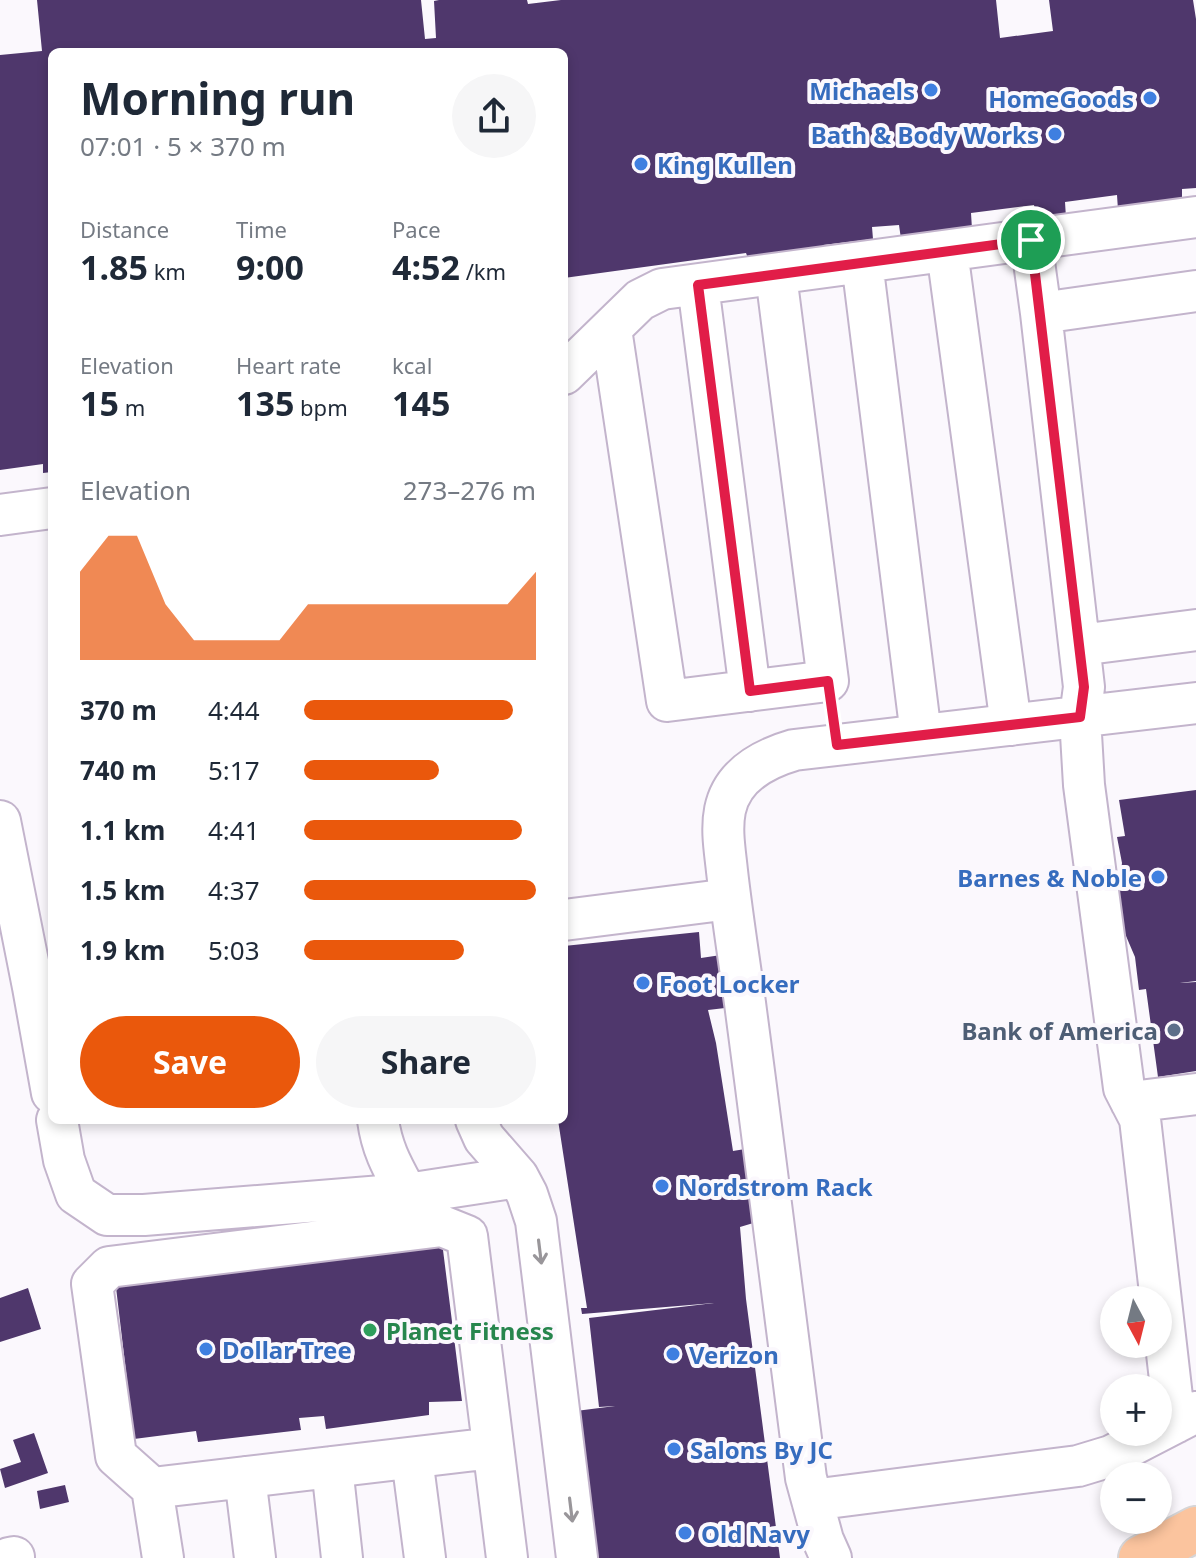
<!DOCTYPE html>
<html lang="en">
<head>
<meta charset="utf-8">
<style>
	body { margin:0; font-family:"Noto Sans",sans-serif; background:#f6f6f7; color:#1f2937; height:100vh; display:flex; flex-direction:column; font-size:30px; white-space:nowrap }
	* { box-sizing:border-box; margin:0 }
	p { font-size:26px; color:#747a83 }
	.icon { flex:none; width:44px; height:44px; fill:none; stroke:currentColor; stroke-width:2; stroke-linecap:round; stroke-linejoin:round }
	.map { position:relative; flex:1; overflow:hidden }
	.drawer { position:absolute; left:48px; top:48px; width:520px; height:1076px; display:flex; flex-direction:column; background:#fff; border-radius:12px; box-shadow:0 4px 12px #0003 }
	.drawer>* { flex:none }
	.needle { width:52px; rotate:173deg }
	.buttons { position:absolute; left:1100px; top:1286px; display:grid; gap:16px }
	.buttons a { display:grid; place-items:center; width:72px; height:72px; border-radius:50%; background:#fff; box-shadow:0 4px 12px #0003; font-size:40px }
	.pin { position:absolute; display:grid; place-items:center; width:68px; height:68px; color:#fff; margin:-34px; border:4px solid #fff; border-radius:50%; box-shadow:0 2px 8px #0007 }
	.round { display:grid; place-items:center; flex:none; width:84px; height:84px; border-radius:42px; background:#f6f6f7 }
	.headline { display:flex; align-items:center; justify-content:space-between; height:136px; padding:0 32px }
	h1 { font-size:44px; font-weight:700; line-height:60px }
	.stats { display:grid; grid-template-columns:repeat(3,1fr); gap:12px; height:136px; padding:8px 32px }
	.stats div { display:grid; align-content:center }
	.stats b { font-size:34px; font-weight:700 }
	.stats small { font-size:22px; font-weight:400 }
	.stats p { font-size:22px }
	.chart { height:224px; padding:16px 32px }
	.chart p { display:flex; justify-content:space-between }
	.chart svg { width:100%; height:144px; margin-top:8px; fill:#ea580c; opacity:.7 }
	.button { display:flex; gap:16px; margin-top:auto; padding:16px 32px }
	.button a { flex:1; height:92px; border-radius:48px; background:#ea580c; color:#fff; font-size:32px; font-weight:700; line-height:92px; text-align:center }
	.button a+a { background:#f6f6f7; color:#1f2937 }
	ul { padding:0 32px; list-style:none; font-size:26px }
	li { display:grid; grid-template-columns:128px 96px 1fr; align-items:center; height:60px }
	li i { height:20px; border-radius:10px; background:#ea580c }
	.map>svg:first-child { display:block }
</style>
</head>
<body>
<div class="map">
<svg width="1196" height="1558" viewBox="0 0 1196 1558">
	<rect width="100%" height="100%" fill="#fbf8fd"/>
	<path fill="#4f376c" d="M 37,0 L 421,0 L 425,39 L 436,38 L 434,1 L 439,0 L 527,0 L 528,4 L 561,0 L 996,0 L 1000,38 L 1053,31 L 1049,0 L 1193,0 L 1196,19 L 1196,188 L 1182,189 L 1182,204 L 1118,210 L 1117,195 L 1065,202 L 1066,218 L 1037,221 L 1034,205 L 971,213 L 972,229 L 901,239 L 899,225 L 872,227 L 873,239 L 823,245 L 819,254 L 749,261 L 746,253 L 564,278 L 564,52 L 52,52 L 52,472 L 43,473 L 43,464 L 0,470 L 0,55 L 42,51 Z
		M 1196,790 L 1196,981 L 1180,983 L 1196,982 L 1196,1071 L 1158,1077 L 1146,989 L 1139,990 L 1135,957 L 1123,929 L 1118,891 L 1122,863 L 1117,837 L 1125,836 L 1119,800 Z
		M 699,932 L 701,958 L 721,955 L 725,1008 L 708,1010 L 716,1043 L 733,1151 L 751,1148 L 760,1221 L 740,1227 L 746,1299 L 780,1558 L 596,1558 L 576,1411 L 615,1406 L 599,1407 L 589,1318 L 714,1303 L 582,1314 L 581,1308 L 587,1308 L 558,1120 L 564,1120 L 564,946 Z
		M 442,1242 L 462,1401 L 429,1402 L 429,1415 L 326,1429 L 324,1416 L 299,1418 L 301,1430 L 198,1442 L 196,1431 L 134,1439 L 115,1279 Z
		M 28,1288 L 41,1329 L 0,1342 L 0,1298 Z
		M 34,1433 L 48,1473 L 5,1488 L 0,1469 L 21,1462 L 13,1440 Z
		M 65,1485 L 69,1502 L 40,1509 L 37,1491 Z"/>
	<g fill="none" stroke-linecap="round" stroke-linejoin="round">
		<defs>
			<path id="minor" d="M 1031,240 L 1041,313
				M 947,251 L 1011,725
				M 862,262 L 921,735
				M 698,285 L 750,691
				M 611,329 L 667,701 L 828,681 L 776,275
				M 564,374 L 640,300 L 662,289 L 1196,217
				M 0,515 L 52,508
				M 1080,645 L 1196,630
				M 0,821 L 33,987 L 52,985
				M 564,920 L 730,899
				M 33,987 L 52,1093
				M 1131,1102 L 1196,1094
				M 57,1120 L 64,1160 L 76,1194 L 107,1215 L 144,1215 L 407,1194
				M 378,1120 C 382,1150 393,1168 407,1194 L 518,1177 L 484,1138 L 476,1120
				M 518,1177 L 527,1194 L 536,1221 L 577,1558
				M 1175,1423 L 1140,1119 L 1124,1088 L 1084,785 L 1080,717 L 1084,687 L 1041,313 L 1196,291
				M 412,1458 L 425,1558
				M 332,1467 L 342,1558
				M 245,1477 L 255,1558
				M 152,1488 L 493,1448
				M 812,1500 L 1078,1466 L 1111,1456 L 1196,1412
				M 9,1558 L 14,1557
				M 163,1558 L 152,1488 L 116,1456 L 92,1284 L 109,1267 L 442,1226 L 467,1236 L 507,1558
				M 831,1558 L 823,1540 L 806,1478 C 785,1319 766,1161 745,1003 C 739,959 732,915 727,871 C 725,851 721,830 725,810 C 732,776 763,759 794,750 L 1196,703"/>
			<path id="major" d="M 1141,1558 L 1196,1529"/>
		</defs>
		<use href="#minor" stroke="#c3b4cc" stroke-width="44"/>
		<use href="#major" stroke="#d6d5d7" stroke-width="48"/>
		<use href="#minor" stroke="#fff" stroke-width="40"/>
		<use href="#major" stroke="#fbc49e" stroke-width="44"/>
	</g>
	<defs><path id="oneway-shaft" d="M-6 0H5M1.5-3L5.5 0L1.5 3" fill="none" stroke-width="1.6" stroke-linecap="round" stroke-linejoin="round" transform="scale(2)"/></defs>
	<g stroke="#99969a">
		<use href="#oneway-shaft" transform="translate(540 1252) rotate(83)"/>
		<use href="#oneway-shaft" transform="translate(571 1510) rotate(83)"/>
	</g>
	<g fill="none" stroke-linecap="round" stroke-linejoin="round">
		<defs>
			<path id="route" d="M 1031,240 L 1084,687 L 1080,717 L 837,745 L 828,681 L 750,691 L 698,285 Z"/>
		</defs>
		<use href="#route" stroke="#fff" stroke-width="16"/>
		<use href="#route" stroke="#e11d48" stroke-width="10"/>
	</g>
	<g fill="#3f7fe0" stroke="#fbf8fd" stroke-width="3">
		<circle cx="931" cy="90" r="8"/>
		<circle cx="1150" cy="98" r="8"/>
		<circle cx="1055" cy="134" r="8"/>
		<circle cx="641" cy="164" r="8"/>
		<circle cx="1158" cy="877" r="8"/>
		<circle cx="643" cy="983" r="8"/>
		<circle cx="662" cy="1186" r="8"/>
		<circle cx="206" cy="1349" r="8"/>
		<circle cx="673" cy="1354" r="8"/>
		<circle cx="674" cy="1449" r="8"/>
		<circle cx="685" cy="1533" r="8"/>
	</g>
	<circle fill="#5c6f8a" stroke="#fbf8fd" stroke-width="3" cx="1174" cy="1030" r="8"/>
	<circle fill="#2e9e5b" stroke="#fbf8fd" stroke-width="3" cx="370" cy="1330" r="8"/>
	<g text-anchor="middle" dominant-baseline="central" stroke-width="8" stroke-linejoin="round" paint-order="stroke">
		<g font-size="24" font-weight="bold" fill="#366cbe" stroke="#fbf8fd" text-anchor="start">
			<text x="915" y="90" text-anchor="end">Michaels</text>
			<text x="1134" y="98" text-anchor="end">HomeGoods</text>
			<text x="1039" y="134" text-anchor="end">Bath &amp; Body Works</text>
			<text x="657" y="164">King Kullen</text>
			<text x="1142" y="877" text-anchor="end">Barnes &amp; Noble</text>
			<text x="659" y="983">Foot Locker</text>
			<text x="678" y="1186">Nordstrom Rack</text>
			<text x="222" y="1349">Dollar Tree</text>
			<text x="689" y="1354">Verizon</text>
			<text x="690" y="1449">Salons By JC</text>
			<text x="701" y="1533">Old Navy</text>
		</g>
		<g font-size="24" font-weight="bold" fill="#4e5e75" stroke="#fbf8fd" text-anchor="end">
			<text x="1158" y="1030">Bank of America</text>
		</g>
		<g font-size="24" font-weight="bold" fill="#27864d" stroke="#fbf8fd" text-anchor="start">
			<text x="386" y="1330">Planet Fitness</text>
		</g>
	</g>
</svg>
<div class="buttons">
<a><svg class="needle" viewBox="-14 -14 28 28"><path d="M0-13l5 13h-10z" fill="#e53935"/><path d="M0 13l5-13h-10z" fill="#747a83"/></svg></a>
<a>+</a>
<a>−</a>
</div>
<div class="pin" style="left:1031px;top:240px;background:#1e9e55"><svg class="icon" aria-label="arrive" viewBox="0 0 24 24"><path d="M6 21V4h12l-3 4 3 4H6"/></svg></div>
<section class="drawer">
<div class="headline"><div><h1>Morning run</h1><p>07:01 · 5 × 370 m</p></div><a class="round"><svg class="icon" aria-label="share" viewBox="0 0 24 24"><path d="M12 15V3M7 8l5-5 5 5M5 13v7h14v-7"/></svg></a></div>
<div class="stats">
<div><p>Distance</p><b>1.85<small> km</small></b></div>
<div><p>Time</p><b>9:00</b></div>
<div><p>Pace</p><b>4:52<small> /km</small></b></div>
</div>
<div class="stats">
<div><p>Elevation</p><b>15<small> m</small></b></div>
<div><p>Heart rate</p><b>135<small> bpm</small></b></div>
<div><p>kcal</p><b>145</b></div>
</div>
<div class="chart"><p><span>Elevation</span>273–276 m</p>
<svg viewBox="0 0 160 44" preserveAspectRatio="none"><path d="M0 44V17L10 6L20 6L30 27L40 38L50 38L60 38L70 38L80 27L90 27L100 27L110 27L120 27L130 27L140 27L150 27L160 17V44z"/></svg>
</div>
<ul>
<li><b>370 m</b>4:44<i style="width:90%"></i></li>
<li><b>740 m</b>5:17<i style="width:58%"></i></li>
<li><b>1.1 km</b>4:41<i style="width:94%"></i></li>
<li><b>1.5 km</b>4:37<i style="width:100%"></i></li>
<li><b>1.9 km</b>5:03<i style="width:69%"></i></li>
</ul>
<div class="button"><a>Save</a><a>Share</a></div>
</section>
</div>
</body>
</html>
